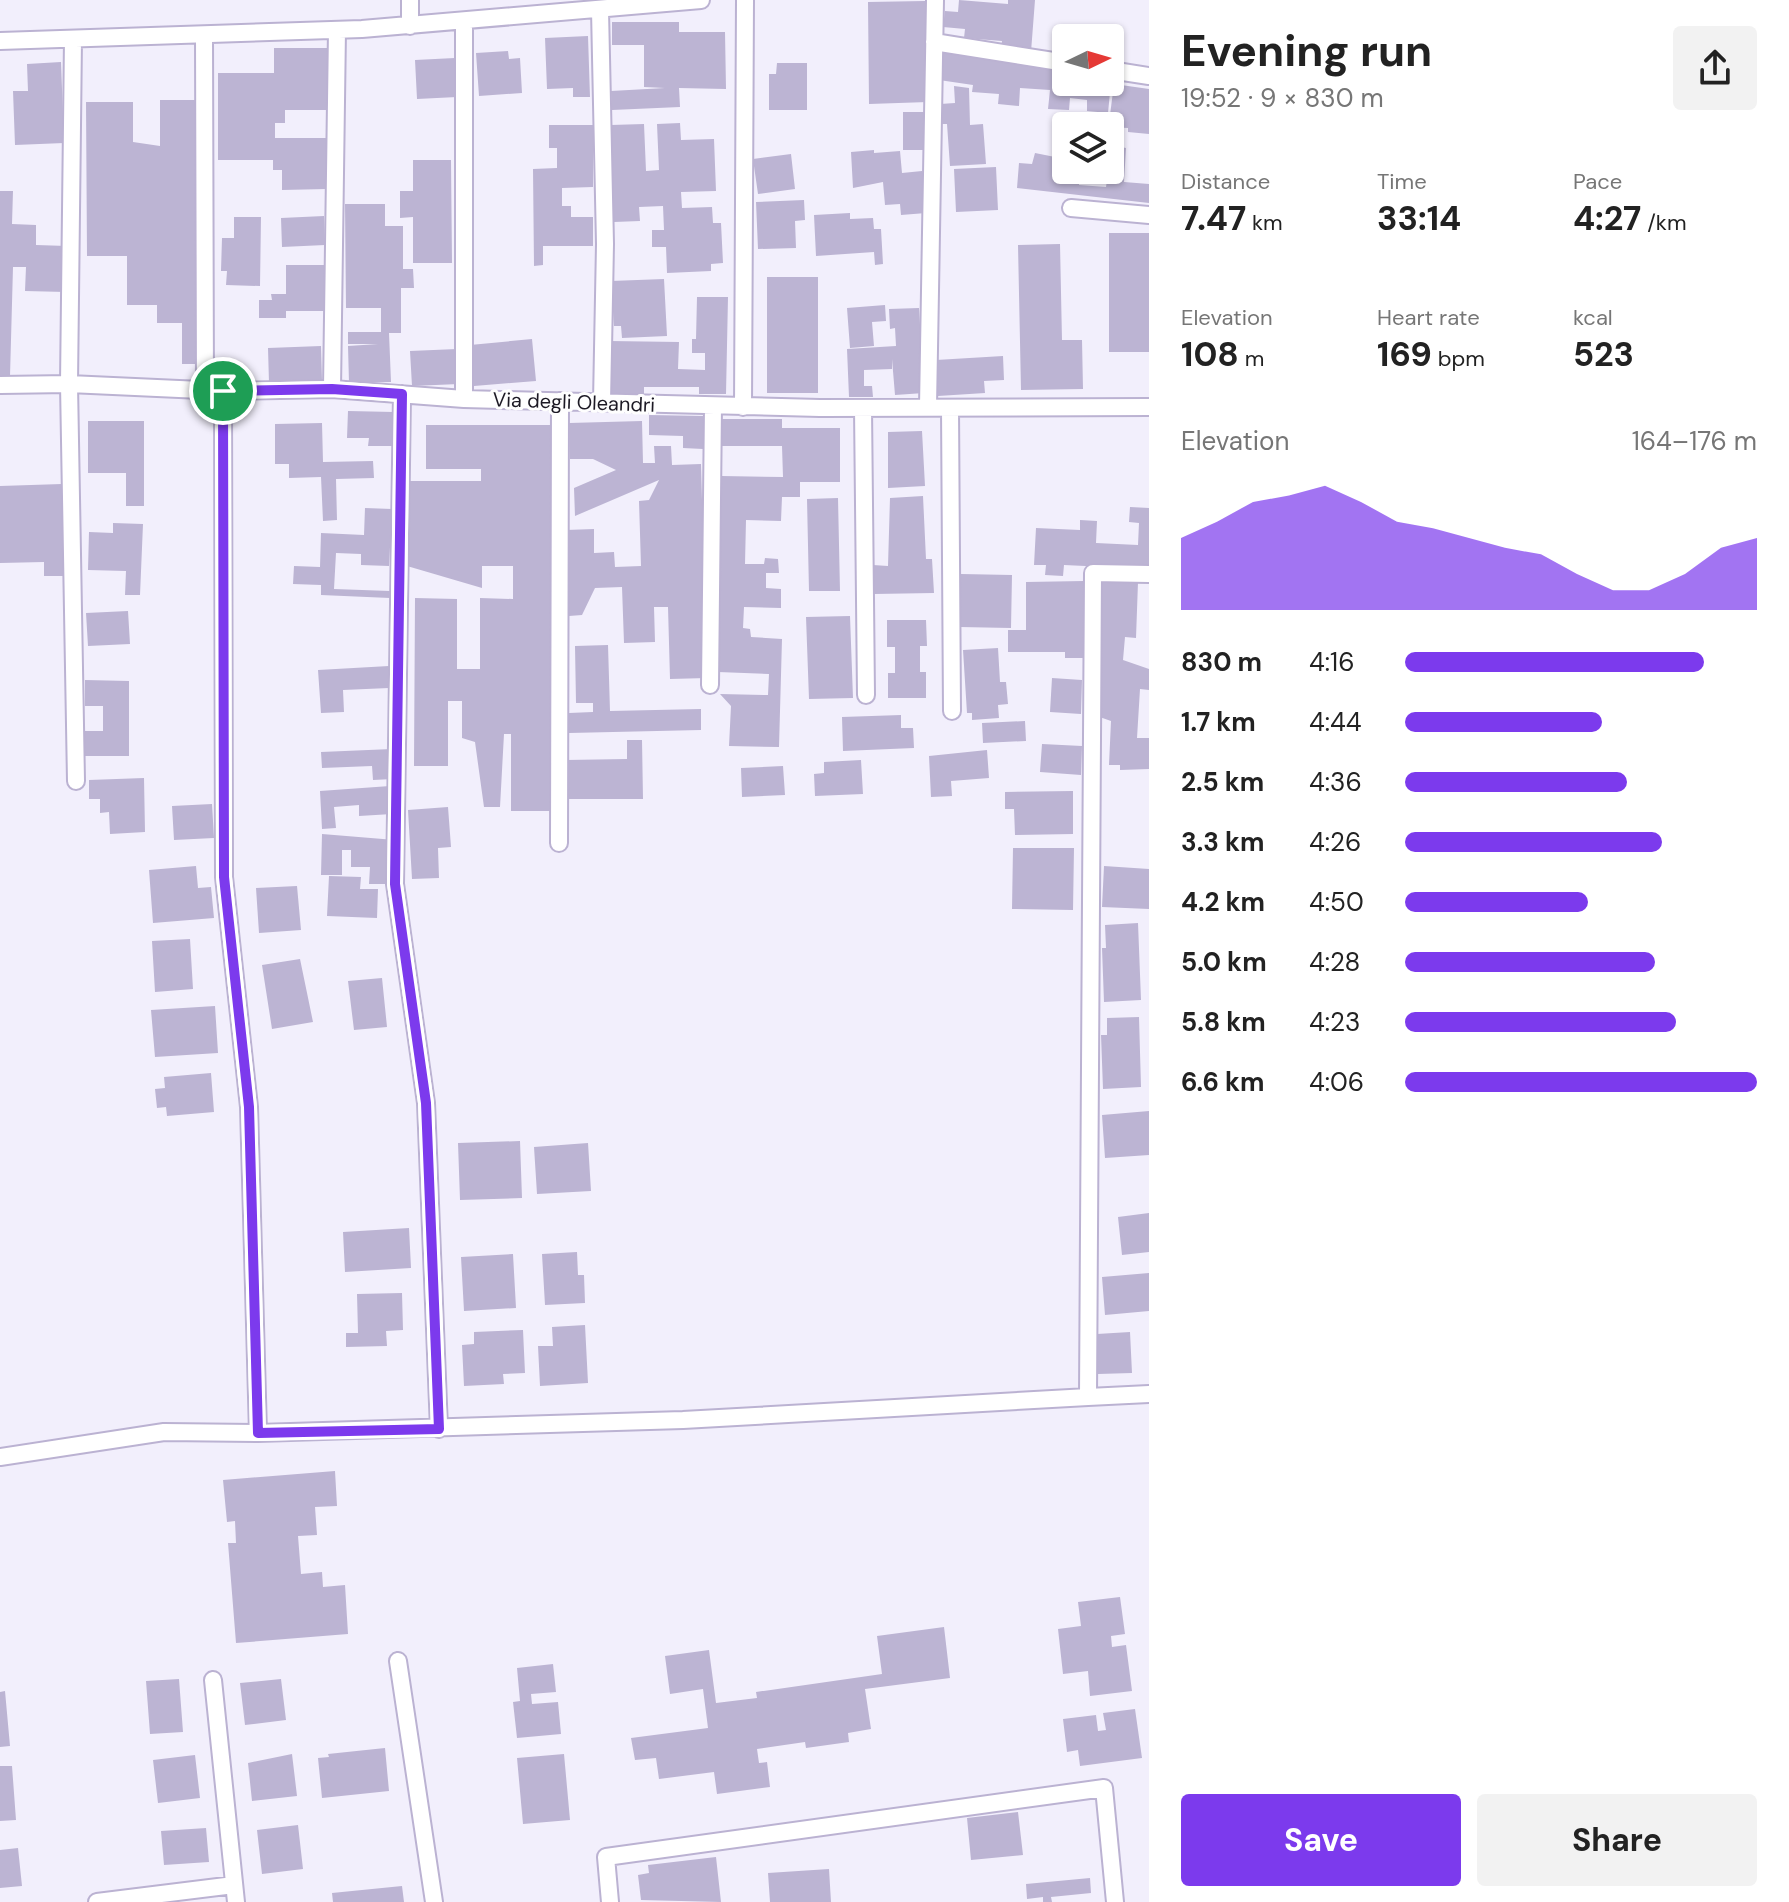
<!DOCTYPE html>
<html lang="en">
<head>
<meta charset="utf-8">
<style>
	body { margin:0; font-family:"DM Sans",sans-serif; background:#f2f2f2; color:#222; height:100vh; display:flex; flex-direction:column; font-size:30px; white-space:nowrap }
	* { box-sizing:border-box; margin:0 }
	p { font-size:26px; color:#767676 }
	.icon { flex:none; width:44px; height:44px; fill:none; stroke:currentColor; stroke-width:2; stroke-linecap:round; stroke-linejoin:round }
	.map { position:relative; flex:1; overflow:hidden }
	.side { display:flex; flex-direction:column; background:#fff; width:640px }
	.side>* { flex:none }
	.needle { width:52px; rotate:85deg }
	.controls { position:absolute; left:1052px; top:24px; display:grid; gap:16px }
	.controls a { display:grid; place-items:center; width:72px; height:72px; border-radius:8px; background:#fff; box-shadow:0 2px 6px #0004; font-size:40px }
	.pin { position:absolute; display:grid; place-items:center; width:68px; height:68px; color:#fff; margin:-34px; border:4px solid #fff; border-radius:50%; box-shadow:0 2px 8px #0007 }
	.round { display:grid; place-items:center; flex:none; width:84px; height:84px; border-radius:8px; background:#f2f2f2 }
	.overview { display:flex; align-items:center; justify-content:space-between; height:136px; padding:0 32px }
	h1 { font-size:44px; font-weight:700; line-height:60px }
	.figures { display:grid; grid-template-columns:repeat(3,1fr); gap:12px; height:136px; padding:8px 32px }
	.figures div { display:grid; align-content:center }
	.figures b { font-size:34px; font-weight:700 }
	.figures small { font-size:22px; font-weight:400 }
	.figures p { font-size:22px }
	.chart { height:224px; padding:16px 32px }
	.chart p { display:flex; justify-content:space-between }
	.chart svg { width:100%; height:144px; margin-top:8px; fill:#7c3aed; opacity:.7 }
	.button { display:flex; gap:16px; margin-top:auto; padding:16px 32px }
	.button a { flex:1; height:92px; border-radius:8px; background:#7c3aed; color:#fff; font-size:32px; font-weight:700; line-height:92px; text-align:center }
	.button a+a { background:#f2f2f2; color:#222 }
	ul { padding:0 32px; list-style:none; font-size:26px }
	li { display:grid; grid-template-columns:128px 96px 1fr; align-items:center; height:60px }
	li i { height:20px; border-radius:10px; background:#7c3aed }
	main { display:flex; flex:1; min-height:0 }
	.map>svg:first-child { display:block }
</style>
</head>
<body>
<main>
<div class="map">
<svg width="1149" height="1902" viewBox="0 0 1149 1902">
	<rect width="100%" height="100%" fill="#f2effc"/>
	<path fill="#bcb4d3" d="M 959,0 L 1008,4 L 1008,0 L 1035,0 L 1031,52 L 1001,50 L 1002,41 L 964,38 L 965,29 L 943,27 L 945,11 L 958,12 Z
		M 925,1 L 928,102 L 869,104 L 868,2 Z
		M 612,22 L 679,22 L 679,32 L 725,32 L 726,89 L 679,88 L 680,107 L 612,110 L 611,91 L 665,88 L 644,87 L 644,45 L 612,45 Z
		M 588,36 L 590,97 L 573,97 L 573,88 L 547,89 L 545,38 Z
		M 274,48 L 329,48 L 329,110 L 285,110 L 285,123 L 275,123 L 275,138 L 327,138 L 327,189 L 282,190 L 282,170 L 273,170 L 273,160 L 218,160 L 218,73 L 274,73 Z
		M 945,48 L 1066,68 L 1066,82 L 1111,82 L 1108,113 L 1087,111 L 1087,100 L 1070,98 L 1069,110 L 1048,109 L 1050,90 L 1020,88 L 1019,106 L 998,104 L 999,94 L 972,92 L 973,85 L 939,80 Z
		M 508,51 L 509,59 L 520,58 L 522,93 L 479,96 L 476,53 Z
		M 455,58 L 457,97 L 417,99 L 415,60 Z
		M 61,62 L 64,143 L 15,145 L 13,91 L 28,91 L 27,64 Z
		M 777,63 L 807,63 L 807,110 L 769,110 L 769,74 L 776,74 Z
		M 1114,84 L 1149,89 L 1149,134 L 1128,132 L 1128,128 L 1084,126 L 1085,122 L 1100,124 L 1101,113 L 1110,115 Z
		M 954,86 L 969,88 L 970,125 L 983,124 L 986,164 L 950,166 L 947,124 L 941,124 L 940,104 L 955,103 Z
		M 160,100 L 199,100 L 200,364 L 182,364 L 182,323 L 157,323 L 157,305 L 127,305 L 127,256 L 87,256 L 86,102 L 133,102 L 133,142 L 160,146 Z
		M 903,112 L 924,112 L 923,150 L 903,150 Z
		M 680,123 L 681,140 L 714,139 L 716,191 L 681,192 L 682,208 L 712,207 L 713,223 L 721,223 L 723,263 L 711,264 L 711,271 L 667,273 L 666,247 L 652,247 L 652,230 L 664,230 L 663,206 L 639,207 L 640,221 L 614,222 L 611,125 L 644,124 L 646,171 L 659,170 L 657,124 Z
		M 549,125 L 593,125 L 593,187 L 562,188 L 562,206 L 571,206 L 571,217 L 593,217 L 593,246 L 543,246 L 543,265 L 534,266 L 533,169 L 557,168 L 557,148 L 549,148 Z
		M 1112,145 L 1126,148 L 1124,182 L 1149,184 L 1149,203 L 1017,188 L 1019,163 L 1032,164 L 1035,153 L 1055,157 L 1055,163 L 1066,164 L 1066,170 L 1080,170 L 1079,185 L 1106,187 Z
		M 874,150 L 874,153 L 900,151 L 902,173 L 922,171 L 926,213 L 901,215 L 900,204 L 885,205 L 883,182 L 853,188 L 851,152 Z
		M 791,154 L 795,189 L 758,194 L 753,159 Z
		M 413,160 L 451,160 L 452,263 L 413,263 L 413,217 L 400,218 L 400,191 L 413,191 Z
		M 996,167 L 998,210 L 956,212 L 954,169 Z
		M 0,191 L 13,191 L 12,224 L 36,225 L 36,245 L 67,246 L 66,292 L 25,291 L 26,267 L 13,267 L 10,376 L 0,375 Z
		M 804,200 L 805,220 L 795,221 L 796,248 L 758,249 L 756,202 Z
		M 345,204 L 385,204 L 385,226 L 403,226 L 403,269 L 413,269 L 414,288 L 401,288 L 401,333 L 389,333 L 391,382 L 349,383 L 348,346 L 378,344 L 348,344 L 348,332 L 381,332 L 381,308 L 346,308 Z
		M 850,213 L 850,219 L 873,218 L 874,229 L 881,229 L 883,264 L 875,265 L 874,252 L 816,256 L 814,215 Z
		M 324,216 L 325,245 L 282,247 L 281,218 Z
		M 234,217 L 261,217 L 260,286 L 226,285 L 227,271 L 221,271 L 222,238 L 234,238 Z
		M 1109,233 L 1149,233 L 1149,352 L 1109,352 Z
		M 1060,244 L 1062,340 L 1082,340 L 1083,389 L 1021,390 L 1018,245 Z
		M 286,265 L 324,265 L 325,311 L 286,311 L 286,318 L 259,318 L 259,300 L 272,300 L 271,294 L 286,294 Z
		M 767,277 L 818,277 L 818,393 L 767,393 Z
		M 664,279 L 667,336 L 622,338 L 621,326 L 614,326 L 611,281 Z
		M 697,297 L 728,297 L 726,394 L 699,394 L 699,387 L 644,387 L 644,397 L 608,396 L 609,341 L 679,342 L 678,369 L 705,370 L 705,353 L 692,353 L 692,339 L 696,339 Z
		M 885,305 L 886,321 L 872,322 L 874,346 L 850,348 L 847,308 Z
		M 919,308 L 924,393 L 895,395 L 892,359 L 892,369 L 864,370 L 864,386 L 872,386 L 873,397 L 849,397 L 847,349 L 896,346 L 895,328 L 890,329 L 889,309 Z
		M 532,339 L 536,381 L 474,386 L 470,345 Z
		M 321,346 L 322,381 L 269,383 L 268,348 Z
		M 457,349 L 459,384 L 412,386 L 410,351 Z
		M 1003,356 L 1004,380 L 984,381 L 985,393 L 938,396 L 936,360 Z
		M 348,411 L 394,412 L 394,446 L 368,446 L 369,438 L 347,438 Z
		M 649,415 L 704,416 L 703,449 L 683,448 L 683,436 L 649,435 Z
		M 721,419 L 782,419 L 782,428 L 840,428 L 840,482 L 800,482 L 800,497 L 782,497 L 781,521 L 746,520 L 745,564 L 764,564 L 765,558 L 778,559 L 779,573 L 766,573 L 766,588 L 781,589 L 781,608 L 744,607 L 743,628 L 750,629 L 751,637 L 782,639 L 779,747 L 729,746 L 731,706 L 720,694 L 768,695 L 769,674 L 718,672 L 720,602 L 717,602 L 721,476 L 783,477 L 782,446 L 722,446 Z
		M 88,421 L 144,421 L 144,506 L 126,506 L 126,473 L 88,473 Z
		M 642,421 L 643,463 L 655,463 L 654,446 L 671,446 L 672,465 L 701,464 L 707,678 L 670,679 L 668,607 L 654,607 L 655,642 L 624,643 L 622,587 L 595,588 L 582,615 L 569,616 L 566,530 L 594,529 L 594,553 L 614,552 L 615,567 L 641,566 L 639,501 L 649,500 L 659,480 L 575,516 L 574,488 L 616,470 L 593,459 L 570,459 L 569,423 Z
		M 322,423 L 323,462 L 373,461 L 374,478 L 336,479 L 337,520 L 323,521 L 321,477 L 289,478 L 289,464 L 275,464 L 275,424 Z
		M 426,425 L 552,425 L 551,811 L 511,811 L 511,734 L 504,734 L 500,807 L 484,807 L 475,742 L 462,738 L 462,701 L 448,701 L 448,766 L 414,766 L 415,598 L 457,599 L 457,669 L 480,669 L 480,598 L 513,599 L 513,566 L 482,566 L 482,588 L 407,566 L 408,481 L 481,481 L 481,469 L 426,469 Z
		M 922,431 L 925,486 L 888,488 L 888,432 Z
		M 62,484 L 64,576 L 44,576 L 44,562 L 0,563 L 0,486 Z
		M 923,496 L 926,559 L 932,559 L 934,593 L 874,594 L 873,565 L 888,566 L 890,498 Z
		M 838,498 L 840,591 L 809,591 L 807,499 Z
		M 1130,507 L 1149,508 L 1149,569 L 1064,565 L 1063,576 L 1045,575 L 1046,565 L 1034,565 L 1036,528 L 1080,530 L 1080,520 L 1097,521 L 1096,543 L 1138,545 L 1139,523 L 1129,522 Z
		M 365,508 L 392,509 L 389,566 L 361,565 L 361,554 L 336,553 L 334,589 L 390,591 L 390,598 L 321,595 L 321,585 L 293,584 L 294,566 L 320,567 L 321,533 L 364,535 Z
		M 113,523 L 143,524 L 140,595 L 125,595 L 126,571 L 88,570 L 89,532 L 113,533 Z
		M 961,574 L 1012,575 L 1011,628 L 960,627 Z
		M 1100,580 L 1138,582 L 1136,638 L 1125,637 L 1123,660 L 1149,669 L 1149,690 L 1140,689 L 1137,738 L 1149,738 L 1149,769 L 1120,770 L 1120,765 L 1109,765 L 1111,721 L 1094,715 Z
		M 1084,581 L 1085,658 L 1065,658 L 1065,652 L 1008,652 L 1008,630 L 1026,630 L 1026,582 Z
		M 128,611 L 130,644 L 88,646 L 86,613 Z
		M 850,616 L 853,698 L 809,699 L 806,617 Z
		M 887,620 L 926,620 L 927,646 L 920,646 L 920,672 L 926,672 L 926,698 L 888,698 L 888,673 L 895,673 L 895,647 L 887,647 Z
		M 608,645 L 610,711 L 701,709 L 701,730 L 569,733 L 569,713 L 593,712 L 593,703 L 576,703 L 575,646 Z
		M 998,648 L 1000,682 L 1006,682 L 1008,704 L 998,705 L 999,718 L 972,720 L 972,713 L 967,713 L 963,650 Z
		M 389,666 L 389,688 L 343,690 L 344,712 L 321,713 L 318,670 Z
		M 1052,678 L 1082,680 L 1081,714 L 1050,712 Z
		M 85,680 L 129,681 L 129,756 L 84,756 L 84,731 L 103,731 L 103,706 L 85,706 Z
		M 901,715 L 901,728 L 913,728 L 914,748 L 843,751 L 842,717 Z
		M 1025,721 L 1026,741 L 983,743 L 982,723 Z
		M 627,740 L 642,740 L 643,799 L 567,799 L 566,760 L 627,759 Z
		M 1042,744 L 1082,746 L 1081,775 L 1040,772 Z
		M 392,749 L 393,779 L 373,780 L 372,766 L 322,768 L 321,752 Z
		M 987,750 L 989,778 L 951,781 L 952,796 L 931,797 L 929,756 Z
		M 861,760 L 863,794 L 815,796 L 814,774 L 824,773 L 824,762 Z
		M 783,766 L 785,795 L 742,797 L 741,768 Z
		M 144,778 L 145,832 L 110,834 L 109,812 L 100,813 L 100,799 L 89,799 L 89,780 Z
		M 390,786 L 392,814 L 359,816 L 359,805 L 334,807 L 336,828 L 322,829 L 320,791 Z
		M 1073,791 L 1073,834 L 1015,835 L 1014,809 L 1005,809 L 1005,792 Z
		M 212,804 L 214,838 L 174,840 L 172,806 Z
		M 448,807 L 451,847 L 438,848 L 439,878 L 412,879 L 408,810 Z
		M 322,834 L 395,840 L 394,884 L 369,884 L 370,867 L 351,867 L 351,850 L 342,850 L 342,875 L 321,875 Z
		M 1013,848 L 1074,848 L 1073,910 L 1012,909 Z
		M 196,866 L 198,888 L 211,887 L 214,918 L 153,923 L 149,870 Z
		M 1104,866 L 1149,869 L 1149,909 L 1102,907 Z
		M 329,876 L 361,877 L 360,889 L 378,889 L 377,918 L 327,916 Z
		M 297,886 L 301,930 L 259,933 L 256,888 Z
		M 1138,923 L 1141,1000 L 1104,1002 L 1102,948 L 1106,948 L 1105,925 Z
		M 190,939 L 193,989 L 155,992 L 152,941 Z
		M 300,959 L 313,1022 L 272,1029 L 262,965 Z
		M 382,978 L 387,1027 L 354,1030 L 348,981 Z
		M 215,1006 L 218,1053 L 155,1057 L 151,1010 Z
		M 1139,1017 L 1141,1087 L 1103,1089 L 1101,1035 L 1107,1035 L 1107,1018 Z
		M 211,1073 L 214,1112 L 167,1116 L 166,1107 L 157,1108 L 155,1089 L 165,1088 L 164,1077 Z
		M 1149,1111 L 1149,1155 L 1105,1158 L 1102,1115 Z
		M 520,1141 L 522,1198 L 460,1200 L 458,1143 Z
		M 588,1143 L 591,1191 L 537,1194 L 534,1147 Z
		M 1149,1213 L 1149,1252 L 1122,1255 L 1118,1217 Z
		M 409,1228 L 411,1268 L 345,1272 L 343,1232 Z
		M 577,1252 L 578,1275 L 584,1275 L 585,1303 L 545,1305 L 542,1254 Z
		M 513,1254 L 516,1308 L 464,1311 L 461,1257 Z
		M 1149,1273 L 1149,1311 L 1105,1315 L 1102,1277 Z
		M 402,1293 L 403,1330 L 386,1331 L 387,1346 L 346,1347 L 346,1333 L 358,1333 L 357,1294 Z
		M 585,1325 L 588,1383 L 540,1386 L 538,1346 L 553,1346 L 552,1327 Z
		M 523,1330 L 525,1373 L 503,1374 L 504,1384 L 464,1386 L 462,1345 L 474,1344 L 474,1332 Z
		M 1130,1332 L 1132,1373 L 1098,1374 L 1097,1334 Z
		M 335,1471 L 337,1506 L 315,1507 L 317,1535 L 298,1536 L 301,1574 L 322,1572 L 323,1587 L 345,1585 L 348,1634 L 236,1643 L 228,1543 L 236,1543 L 235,1521 L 227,1522 L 223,1480 Z
		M 1120,1597 L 1125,1634 L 1111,1636 L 1112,1647 L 1126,1645 L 1132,1691 L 1090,1696 L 1088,1671 L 1063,1674 L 1058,1629 L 1081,1626 L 1078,1602 Z
		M 944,1627 L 950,1678 L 865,1689 L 871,1729 L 848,1733 L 849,1742 L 806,1748 L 805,1742 L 757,1749 L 759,1763 L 767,1762 L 770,1787 L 717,1794 L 714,1772 L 659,1779 L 656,1758 L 635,1760 L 631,1738 L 708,1728 L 703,1689 L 670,1694 L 665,1656 L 709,1650 L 716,1703 L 757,1698 L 756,1692 L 882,1674 L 877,1636 Z
		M 553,1664 L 556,1692 L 531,1694 L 532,1704 L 558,1702 L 561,1734 L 517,1738 L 513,1702 L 520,1701 L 517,1668 Z
		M 179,1679 L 183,1732 L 150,1734 L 146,1681 Z
		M 281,1679 L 286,1720 L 245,1725 L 240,1683 Z
		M 5,1691 L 10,1746 L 0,1747 L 0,1692 Z
		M 1135,1709 L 1142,1758 L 1080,1766 L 1078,1750 L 1067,1752 L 1063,1719 L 1096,1715 L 1098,1731 L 1106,1730 L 1103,1713 Z
		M 385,1748 L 389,1791 L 322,1798 L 318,1758 L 329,1757 L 328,1754 Z
		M 292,1754 L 297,1796 L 252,1801 L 248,1763 Z
		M 564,1754 L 570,1820 L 523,1824 L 517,1758 Z
		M 195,1755 L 200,1798 L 158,1803 L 153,1760 Z
		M 0,1766 L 12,1766 L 16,1820 L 0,1821 Z
		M 1018,1812 L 1023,1855 L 971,1860 L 967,1818 Z
		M 298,1825 L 303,1869 L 262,1874 L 257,1830 Z
		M 206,1828 L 209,1862 L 164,1865 L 161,1831 Z
		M 18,1848 L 22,1886 L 0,1888 L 0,1850 Z
		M 716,1857 L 721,1902 L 641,1900 L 638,1875 L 649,1873 L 648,1865 Z
		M 829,1869 L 831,1902 L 770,1902 L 768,1873 Z
		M 1090,1878 L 1091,1893 L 1051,1897 L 1052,1902 L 1043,1902 L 1043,1897 L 1027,1899 L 1026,1884 Z
		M 402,1886 L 404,1902 L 333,1902 L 332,1893 Z"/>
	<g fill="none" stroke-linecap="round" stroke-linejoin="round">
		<defs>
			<path id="minor" d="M 410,0 L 410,26
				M 600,10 L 605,244 L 602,402
				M 464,21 L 464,399
				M 204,35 L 205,390
				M 73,39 L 69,384 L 76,781
				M 0,41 L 362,29 L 701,0
				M 934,42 L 1066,63
				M 1110,70 L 1149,76
				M 1071,208 L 1149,215
				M 0,385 L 69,384 L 223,391 L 332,389 L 464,399 L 820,408 L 1149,407
				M 332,389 L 337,30
				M 223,391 L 224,877 L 249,1107 L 258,1433
				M 402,394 L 395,884 L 426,1103 L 439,1429
				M 743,407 L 745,0
				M 928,407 L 935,0
				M 863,408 L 866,695
				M 950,408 L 952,711
				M 710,685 L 713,406
				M 559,843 L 560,401
				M 1088,1397 L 1149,1394
				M 0,1457 L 164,1432 L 258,1433 L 683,1420 L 1088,1397 L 1093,573 L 1149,574
				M 398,1661 L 434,1902
				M 213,1680 L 236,1902
				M 97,1902 L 234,1885
				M 610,1902 L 606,1857 L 1104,1788 L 1115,1902"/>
		</defs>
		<use href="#minor" stroke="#bbb2d2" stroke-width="20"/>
		<use href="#minor" stroke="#fff" stroke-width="16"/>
	</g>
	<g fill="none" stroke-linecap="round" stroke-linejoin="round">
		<defs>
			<path id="route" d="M 332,389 L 402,394 L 395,884 L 426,1103 L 439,1429 L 258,1433 L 249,1107 L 224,877 L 223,391 Z"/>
		</defs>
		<use href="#route" stroke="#fff" stroke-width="16"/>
		<use href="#route" stroke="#7c3aed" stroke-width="10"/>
	</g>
	<g text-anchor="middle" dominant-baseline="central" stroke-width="6" stroke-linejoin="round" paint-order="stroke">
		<g font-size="20" fill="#1c1924" stroke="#fefefe">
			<text transform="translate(574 402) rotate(2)">Via degli Oleandri</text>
		</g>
	</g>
</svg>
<div class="controls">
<a><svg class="needle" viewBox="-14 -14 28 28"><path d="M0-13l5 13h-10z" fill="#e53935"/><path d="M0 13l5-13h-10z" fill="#767676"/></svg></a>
<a><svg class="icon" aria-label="layers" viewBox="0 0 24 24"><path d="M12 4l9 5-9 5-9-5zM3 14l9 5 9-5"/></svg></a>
</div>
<div class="pin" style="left:223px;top:391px;background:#1e9e55"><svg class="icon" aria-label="arrive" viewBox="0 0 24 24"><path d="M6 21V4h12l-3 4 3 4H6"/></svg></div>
</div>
<section class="side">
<div class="overview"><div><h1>Evening run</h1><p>19:52 · 9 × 830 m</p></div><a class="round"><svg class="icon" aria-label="share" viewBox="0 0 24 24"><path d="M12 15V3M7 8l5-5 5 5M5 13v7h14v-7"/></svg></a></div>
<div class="figures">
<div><p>Distance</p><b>7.47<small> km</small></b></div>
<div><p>Time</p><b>33:14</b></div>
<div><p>Pace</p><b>4:27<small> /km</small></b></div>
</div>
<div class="figures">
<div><p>Elevation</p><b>108<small> m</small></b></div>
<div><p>Heart rate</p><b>169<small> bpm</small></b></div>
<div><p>kcal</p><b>523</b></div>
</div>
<div class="chart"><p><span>Elevation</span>164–176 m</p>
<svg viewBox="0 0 160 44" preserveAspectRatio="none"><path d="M0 44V22L10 17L20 11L30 9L40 6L50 11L60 17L70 19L80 22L90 25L100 27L110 33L120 38L130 38L140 33L150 25L160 22V44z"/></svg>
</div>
<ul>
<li><b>830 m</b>4:16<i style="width:85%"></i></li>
<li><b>1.7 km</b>4:44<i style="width:56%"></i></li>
<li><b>2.5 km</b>4:36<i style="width:63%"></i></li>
<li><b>3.3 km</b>4:26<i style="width:73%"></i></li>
<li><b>4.2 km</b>4:50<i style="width:52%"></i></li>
<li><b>5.0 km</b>4:28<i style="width:71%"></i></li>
<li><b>5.8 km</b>4:23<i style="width:77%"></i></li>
<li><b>6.6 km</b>4:06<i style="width:100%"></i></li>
</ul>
<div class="button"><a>Save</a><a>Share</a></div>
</section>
</main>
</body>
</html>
